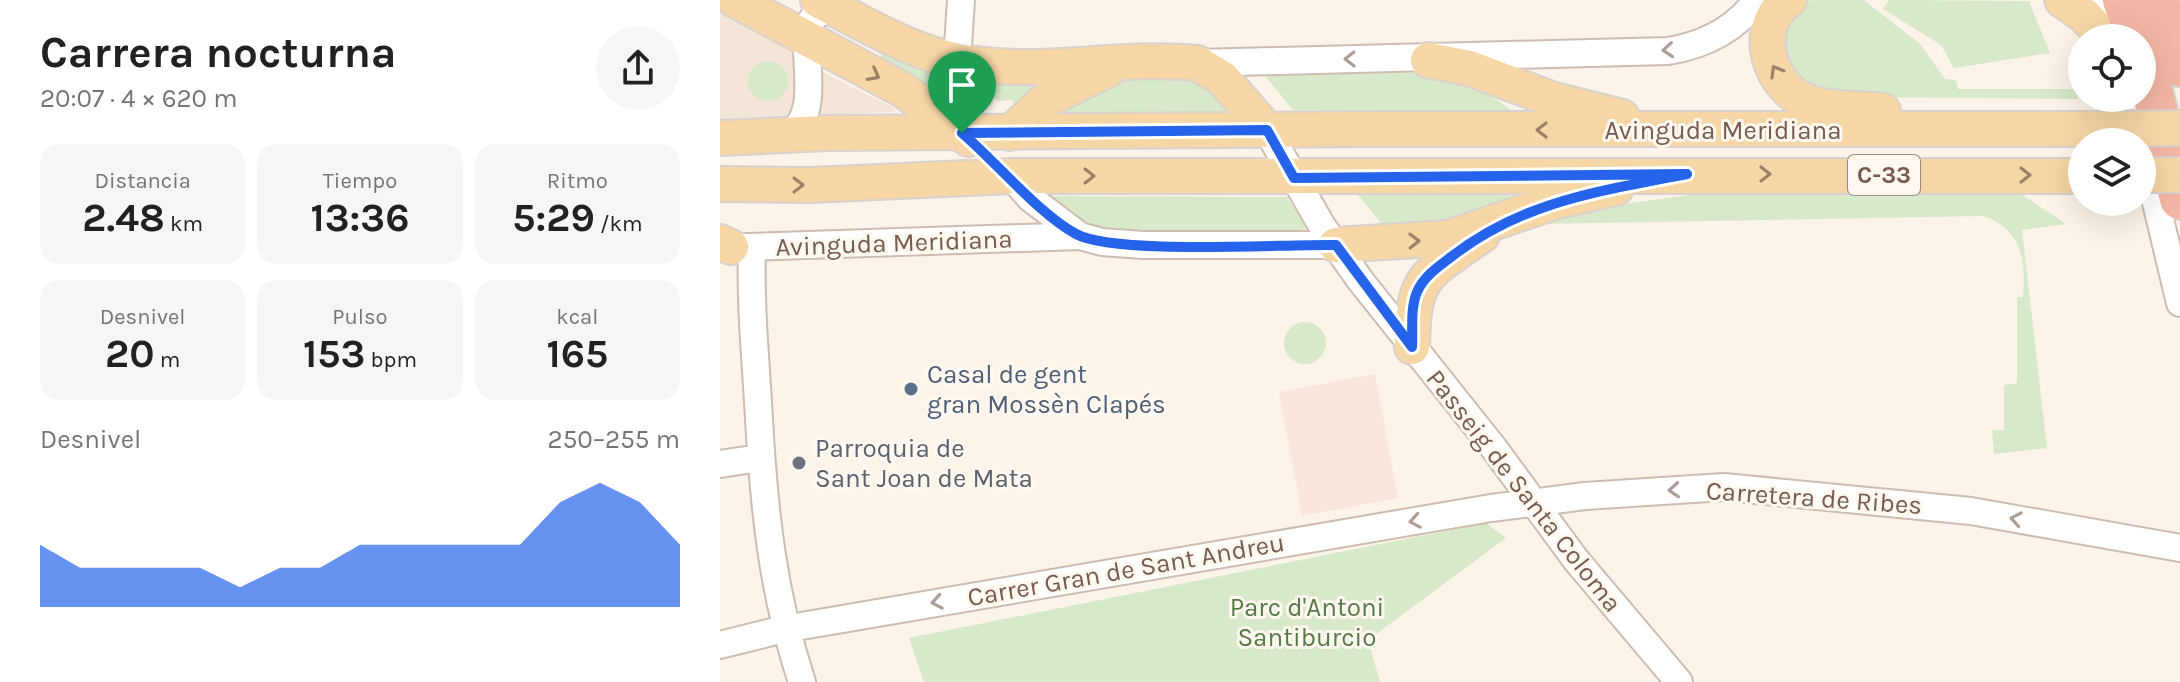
<!DOCTYPE html>
<html lang="es">
<head>
<meta charset="utf-8">
<style>
	body { margin:0; font-family:Karla,sans-serif; background:#f6f6f6; color:#202124; height:100vh; display:flex; flex-direction:column; font-size:30px; white-space:nowrap }
	* { box-sizing:border-box; margin:0 }
	p { font-size:26px; color:#757577 }
	.icon { flex:none; width:44px; height:44px; fill:none; stroke:currentColor; stroke-width:2; stroke-linecap:round; stroke-linejoin:round }
	.map { position:relative; flex:1; overflow:hidden }
	.side { display:flex; flex-direction:column; background:#fff; width:720px }
	.side>* { flex:none }
	.buttons { position:absolute; left:1348px; top:24px; display:grid; gap:16px }
	.buttons a { display:grid; place-items:center; width:88px; height:88px; border-radius:50%; background:#fff; box-shadow:0 8px 32px #0002; font-size:40px }
	.pin { position:absolute; display:grid; place-items:center; width:68px; height:68px; color:#fff; margin:-82px -34px; border-radius:50% 50% 50% 0; rotate:-45deg; box-shadow:0 0 8px #0007 }
	.pin .icon { rotate:45deg }
	.round { display:grid; place-items:center; flex:none; width:84px; height:84px; border-radius:42px; background:#f6f6f6 }
	.summary { display:flex; align-items:center; justify-content:space-between; height:136px; padding:0 40px }
	h1 { font-size:44px; font-weight:700; line-height:60px }
	.figures { display:grid; grid-template-columns:repeat(3,1fr); gap:12px; height:136px; padding:8px 40px }
	.figures div { display:grid; align-content:center; border-radius:20px; background:#f6f6f6; text-align:center }
	.figures b { font-size:40px; font-weight:700 }
	.figures small { font-size:22px; font-weight:400 }
	.figures p { font-size:22px }
	.chart { height:224px; padding:16px 40px }
	.chart p { display:flex; justify-content:space-between }
	.chart svg { width:100%; height:144px; margin-top:8px; fill:#2563eb; opacity:.7 }
	main { display:flex; flex:1; min-height:0 }
	.map>svg:first-child { display:block }
</style>
</head>
<body>
<main>
<section class="side">
<div class="summary"><div><h1>Carrera nocturna</h1><p>20:07 · 4 × 620 m</p></div><a class="round"><svg class="icon" aria-label="share" viewBox="0 0 24 24"><path d="M12 15V3M7 8l5-5 5 5M5 13v7h14v-7"/></svg></a></div>
<div class="figures">
<div><p>Distancia</p><b>2.48<small> km</small></b></div>
<div><p>Tiempo</p><b>13:36</b></div>
<div><p>Ritmo</p><b>5:29<small> /km</small></b></div>
</div>
<div class="figures">
<div><p>Desnivel</p><b>20<small> m</small></b></div>
<div><p>Pulso</p><b>153<small> bpm</small></b></div>
<div><p>kcal</p><b>165</b></div>
</div>
<div class="chart"><p><span>Desnivel</span>250–255 m</p>
<svg viewBox="0 0 160 44" preserveAspectRatio="none"><path d="M0 44V25L10 32L20 32L30 32L40 32L50 38L60 32L70 32L80 25L90 25L100 25L110 25L120 25L130 12L140 6L150 12L160 25V44z"/></svg>
</div>
</section>
<div class="map">
<svg width="1460" height="682" viewBox="0 0 1460 682">
	<rect width="100%" height="100%" fill="#fcf4ea"/>
	<path fill="#f3e6d8" d="M 0,8 L 72,47 L 78,53 L 80,101 L 64,121 L 0,126 Z
		M 97,69 L 174,108 L 175,112 L 94,115 Z"/>
	<path fill="#fbe6de" d="M 655,374 L 678,498 L 582,516 L 559,392 Z"/>
	<path fill="#d7e9c8" d="M 1090,0 L 1144,0 L 1200,44 L 1225,79 L 1236,80 L 1238,89 L 1357,89 L 1358,99 L 1133,97 L 1094,91 L 1067,73 L 1062,23 Z
		M 1169,0 L 1309,1 L 1330,53 L 1234,68 L 1221,45 L 1163,9 Z
		M 164,51 L 260,74 L 261,99 L 245,101 L 248,107 L 236,107 L 158,62 Z
		M28 81a20 20 0 1 1 40 0a20 20 0 1 1-40 0Z
		M 647,69 C 701,73 750,76 794,112 L 573,110 L 541,71 Z
		M 356,71 L 307,101 L 294,104 L 292,100 L 278,101 L 269,93 L 269,80 Z
		M 464,73 L 488,86 L 512,115 L 329,117 L 381,77 Z
		M 797,193 L 765,216 L 666,229 L 638,195 Z
		M 983,193 L 1301,194 L 1346,224 L 1302,230 L 1327,448 L 1274,454 L 1272,430 L 1284,430 L 1284,385 L 1297,383 L 1297,297 L 1303,297 C 1306,260 1302,229 1263,216 L 817,224 L 868,209 Z
		M 327,196 L 567,197 L 587,228 C 563,238 396,233 369,224 C 353,218 340,206 327,196 Z
		M564 343a21 21 0 1 1 42 0a21 21 0 1 1-42 0Z
		M 766,523 L 786,538 L 648,640 L 660,682 L 204,682 L 189,638 Z"/>
	<g fill="none" stroke-linecap="round" stroke-linejoin="round">
		<defs>
			<path id="minor" d="M 1379,0 L 1394,38
				M 230,59 L 238,46 L 241,0
				M 477,63 L 948,51 C 985,45 1015,30 1037,0
				M 1411,98 L 1460,303
				M 547,130 L 602,226 L 640,280 L 773,447 L 856,560 L 959,682
				M 68,135 C 102,115 82,59 88,26 L 95,15 L 113,8
				M 291,176 L 310,198 L 360,236
				M 0,248 L 360,236 L 382,242 L 423,245 L 616,245
				M 32,249 C 30,306 36,362 39,419 C 44,510 53,595 82,682
				M 0,464 L 40,458
				M 0,645 L 64,629 L 771,508 L 865,496 L 1004,487 L 1251,511 L 1460,548"/>
			<path id="major" d="M 15,0 L 183,90 L 249,139
				M 98,0 C 143,23 188,51 238,61 C 316,77 398,55 477,63 L 503,79 L 547,130
				M 1069,0 C 1029,27 1049,93 1094,104 C 1115,110 1141,108 1163,111
				M 1342,0 L 1365,16 L 1385,38
				M 708,60 L 749,68 L 834,100 L 902,117
				M 290,133 L 326,100 L 389,69
				M 0,138 L 107,133 L 656,129 L 1354,129
				M 0,184 L 91,185 L 291,176 L 1362,176
				M 0,242 L 11,247
				M 616,245 L 728,238 L 837,201 L 896,188
				M 692,347 C 693,275 705,275 762,235"/>
			<path id="highway" d="M 1403,0 L 1417,38
				M 1438,0 L 1460,66
				M 1422,53 L 1460,199"/>
		</defs>
		<use href="#minor" stroke="#cebcb0" stroke-width="30"/>
		<use href="#major" stroke="#d9d1cd" stroke-width="38"/>
		<use href="#highway" stroke="#d9d1cd" stroke-width="44"/>
		<use href="#minor" stroke="#fff" stroke-width="26"/>
		<use href="#major" stroke="#f7d6a6" stroke-width="34"/>
		<use href="#highway" stroke="#f3b6a4" stroke-width="40"/>
		<defs>
			<path id="major-bridge" d="M 1354,129 L 1460,128
				M 1422,175 L 1460,175"/>
		</defs>
		<use href="#major-bridge" stroke="#d9d1cd" stroke-width="38" stroke-linecap="butt"/>
		<use href="#major-bridge" stroke="#f7d6a6" stroke-width="34"/>
	</g>
	<defs><path id="oneway-chevron" d="M-2-3.5L2.5 0L-2 3.5" fill="none" stroke-width="1.6" stroke-linecap="round" stroke-linejoin="round" transform="scale(2)"/></defs>
	<g stroke="#ad9d95">
		<use href="#oneway-chevron" transform="translate(948 50) rotate(175)"/>
		<use href="#oneway-chevron" transform="translate(630 59) rotate(179)"/>
		<use href="#oneway-chevron" transform="translate(954 490) rotate(176)"/>
		<use href="#oneway-chevron" transform="translate(1296 519) rotate(-170)"/>
		<use href="#oneway-chevron" transform="translate(695 521) rotate(170)"/>
		<use href="#oneway-chevron" transform="translate(217 602) rotate(170)"/>
	</g>
	<g stroke="#9d8068">
		<use href="#oneway-chevron" transform="translate(1056 71) rotate(-120)"/>
		<use href="#oneway-chevron" transform="translate(154 75) rotate(28)"/>
		<use href="#oneway-chevron" transform="translate(822 130) rotate(-180)"/>
		<use href="#oneway-chevron" transform="translate(1045 174)"/>
		<use href="#oneway-chevron" transform="translate(1305 175)"/>
		<use href="#oneway-chevron" transform="translate(369 176)"/>
		<use href="#oneway-chevron" transform="translate(78 185)"/>
		<use href="#oneway-chevron" transform="translate(694 241) rotate(-1)"/>
	</g>
	<g fill="none" stroke-linecap="round" stroke-linejoin="round">
		<defs>
			<path id="route" d="M 547,130 L 574,178 L 967,174 C 880,191 803,201 731,257 C 718,267 704,276 697,292 C 690,309 693,329 692,347 L 616,245 C 562,244 395,255 356,234 C 319,214 276,162 242,133 Z"/>
		</defs>
		<use href="#route" stroke="#fff" stroke-width="16"/>
		<use href="#route" stroke="#2563eb" stroke-width="10"/>
	</g>
	<circle fill="#5c6f8a" stroke="#fef8f0" stroke-width="3" cx="191" cy="389" r="8"/>
	<circle fill="#6b7280" stroke="#fef8f0" stroke-width="3" cx="79" cy="463" r="8"/>
	<g text-anchor="middle" dominant-baseline="central" stroke-width="6" stroke-linejoin="round" paint-order="stroke">
		<rect fill="#fef8f0" stroke="#9f8a7f" stroke-width="2" x="1128" y="155" width="72" height="40" rx="6"/>
		<g font-size="24" font-weight="bold" fill="#765b4e">
			<text x="1164" y="175">C-33</text>
		</g>
		<g font-size="26" fill="#765b4e" stroke="#fef8f0">
			<text x="1003" y="130">Avinguda Meridiana</text>
			<text transform="translate(174 243) rotate(-2)">Avinguda Meridiana</text>
			<text transform="translate(804 491) rotate(52)">Passeig de Santa Coloma</text>
			<text transform="translate(1094 498) rotate(4)">Carretera de Ribes</text>
			<text transform="translate(406 570) rotate(-10)">Carrer Gran de Sant Andreu</text>
		</g>
		<g font-size="26" fill="#4e5e75" stroke="#fef8f0" text-anchor="start">
			<text x="207" y="374">Casal de gent<tspan x="207" dy="30">gran Mossèn Clapés</tspan></text>
		</g>
		<g font-size="26" fill="#5b616d" stroke="#fef8f0" text-anchor="start">
			<text x="95" y="448">Parroquia de<tspan x="95" dy="30">Sant Joan de Mata</tspan></text>
		</g>
		<g font-size="26" fill="#577b46" stroke="#fef8f0">
			<text x="587" y="607">Parc d'Antoni<tspan x="587" dy="30">Santiburcio</tspan></text>
		</g>
	</g>
</svg>
<div class="buttons">
<a><svg class="icon" aria-label="locate" viewBox="0 0 24 24"><circle cx="12" cy="12" r="6"/><path d="M12 2v4M12 18v4M2 12h4M18 12h4"/></svg></a>
<a><svg class="icon" aria-label="layers" viewBox="0 0 24 24"><path d="M12 4l9 5-9 5-9-5zM3 14l9 5 9-5"/></svg></a>
</div>
<div class="pin" style="left:242px;top:133px;background:#1e9e55"><svg class="icon" aria-label="arrive" viewBox="0 0 24 24"><path d="M6 21V4h12l-3 4 3 4H6"/></svg></div>
</div>
</main>
</body>
</html>
